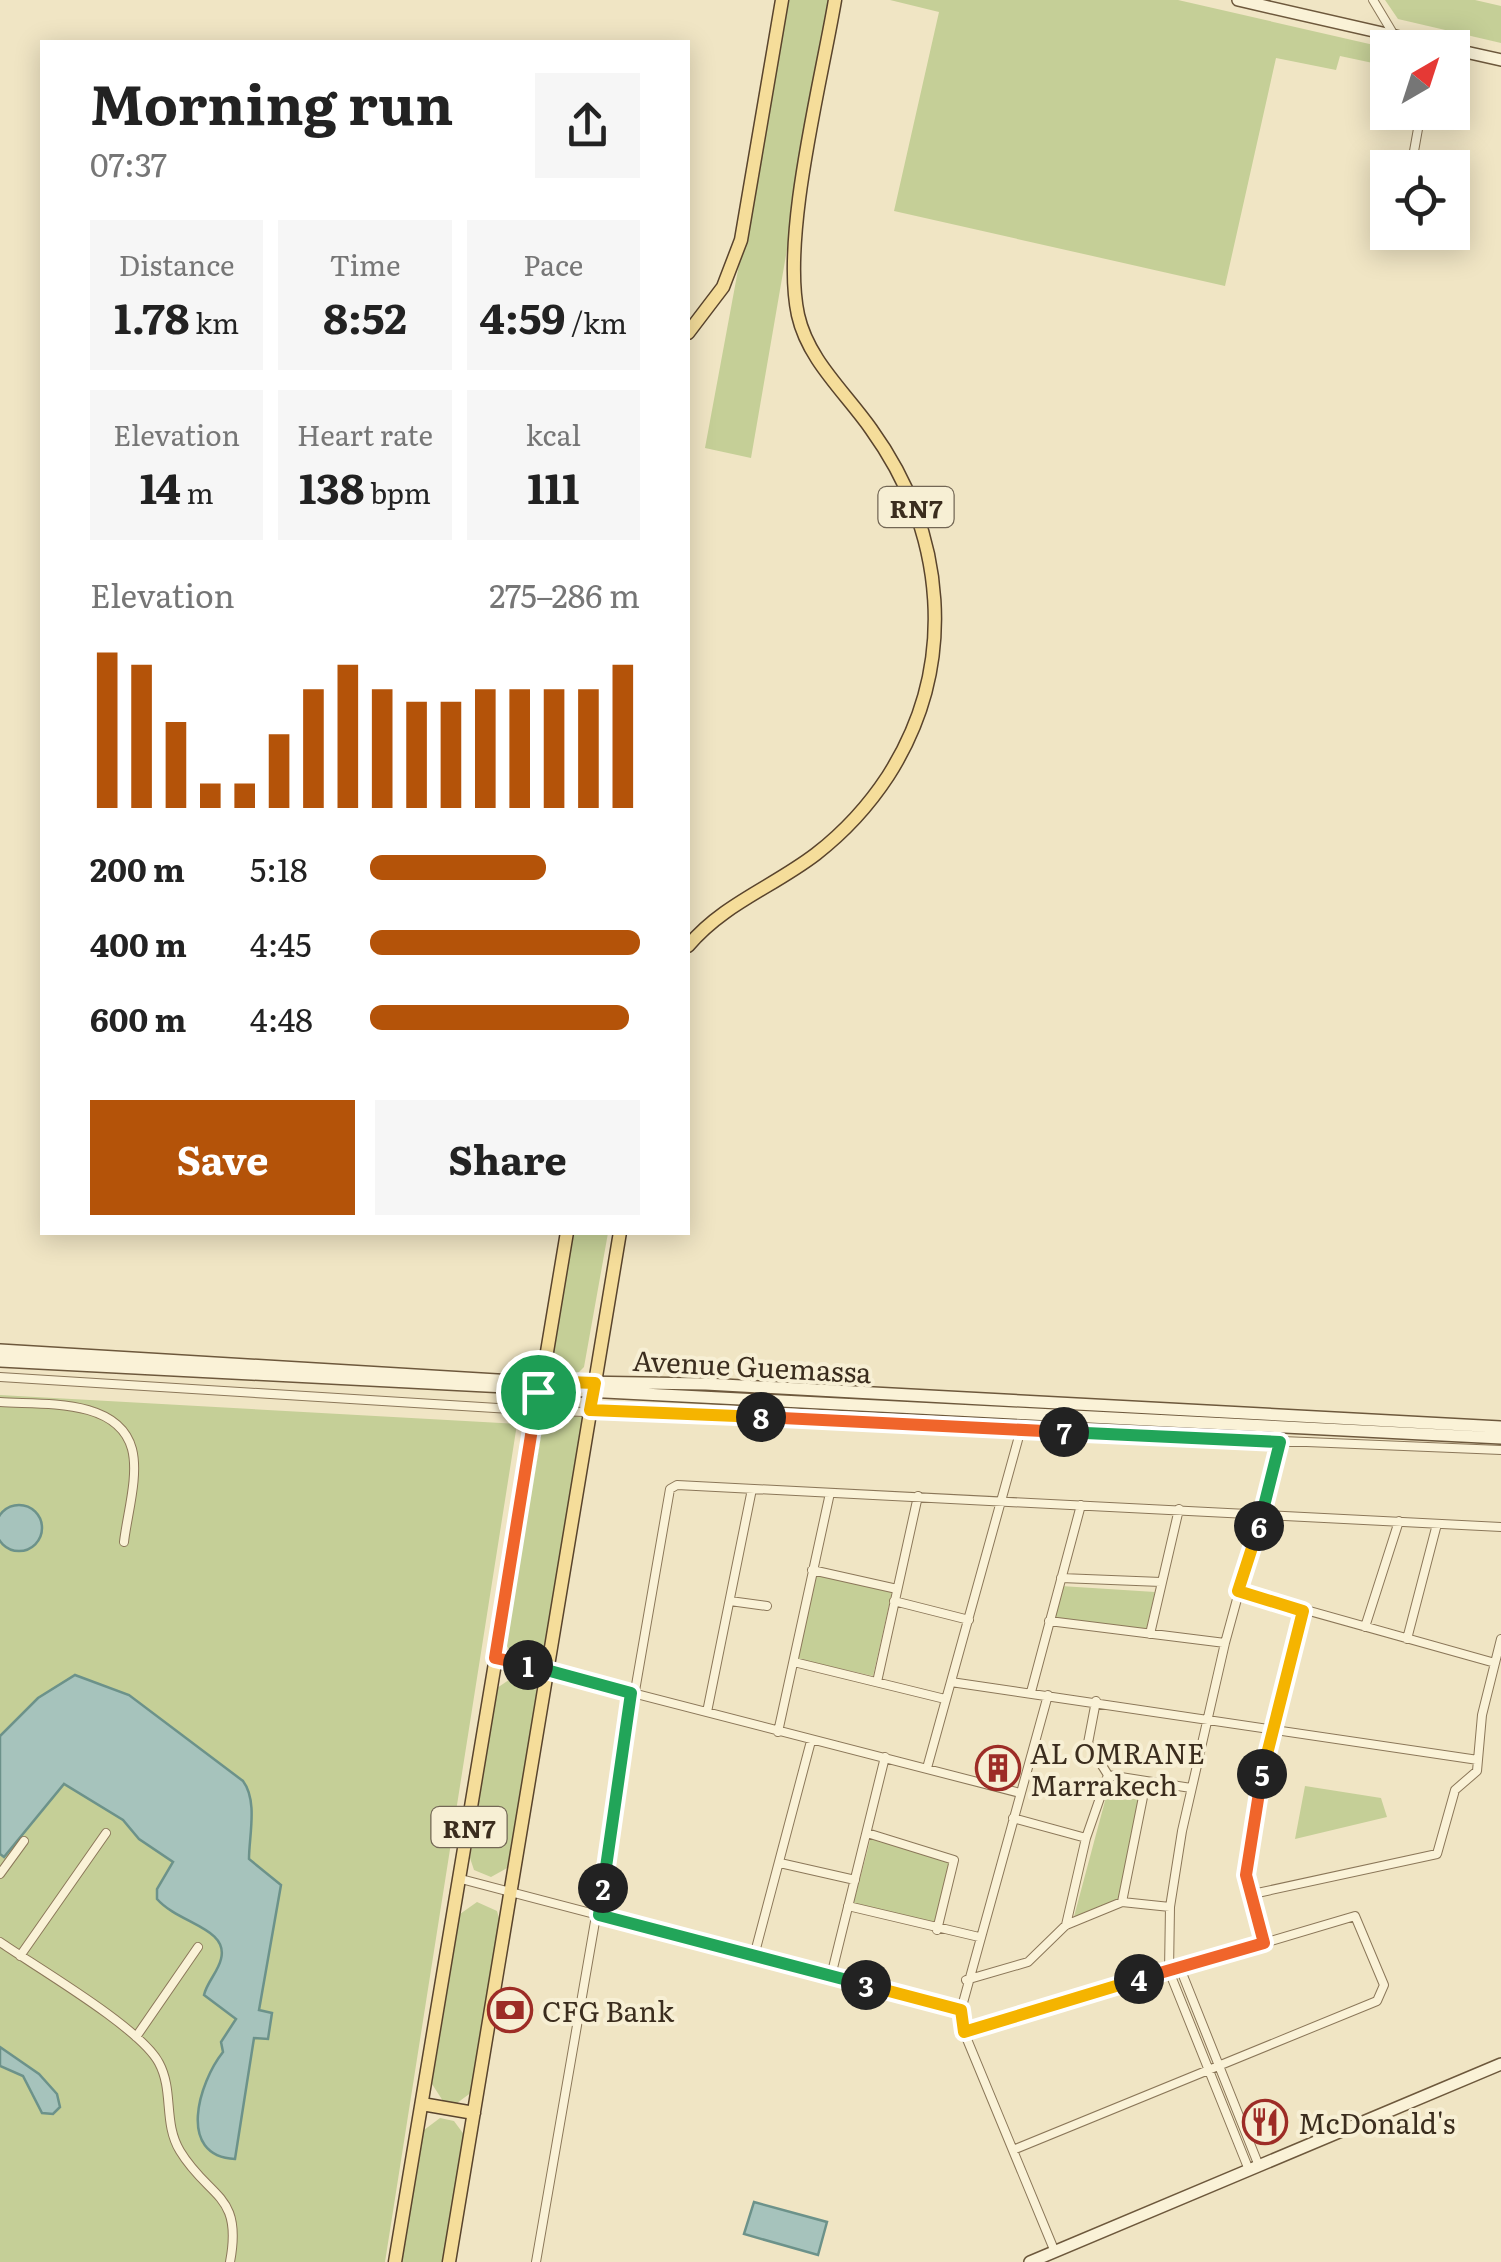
<!DOCTYPE html>
<html lang="en">
<head>
<meta charset="utf-8">
<style>
	body { margin:0; font-family:Literata,serif; background:#f6f6f6; color:#222; height:100vh; display:flex; flex-direction:column; font-size:38px; white-space:nowrap }
	* { box-sizing:border-box; margin:0 }
	p { font-size:32px; color:#767676 }
	.icon { flex:none; width:55px; height:55px; fill:none; stroke:currentColor; stroke-width:2; stroke-linecap:round; stroke-linejoin:round }
	.map { position:relative; flex:1; overflow:hidden }
	.drawer { position:absolute; left:40px; top:40px; width:650px; height:1195px; display:flex; flex-direction:column; background:#fff; border-radius:0px; box-shadow:0 5px 25px #0003 }
	.drawer>* { flex:none }
	.needle { width:65px; rotate:39deg }
	.buttons { position:absolute; left:1370px; top:30px; display:grid; gap:20px }
	.buttons a { display:grid; place-items:center; width:100px; height:100px; border-radius:0px; background:#fff; box-shadow:0 5px 25px #0003; font-size:50px }
	.pin { position:absolute; display:grid; place-items:center; width:85px; height:85px; color:#fff; margin:-42px; border:5px solid #fff; border-radius:50%; box-shadow:0 2px 10px #0007 }
	.km { position:absolute; width:50px; height:50px; margin:-25px; border-radius:50%; background:#222; color:#fff; font-size:28px; line-height:50px; text-align:center }
	.round { display:grid; place-items:center; flex:none; width:105px; height:105px; border-radius:0px; background:#f6f6f6 }
	.headline { display:flex; align-items:center; justify-content:space-between; height:170px; padding:0 50px }
	h1 { font-size:55px; font-weight:700; line-height:75px }
	.figures { display:grid; grid-template-columns:repeat(3,1fr); gap:15px; height:170px; padding:10px 50px }
	.figures div { display:grid; align-content:center; border-radius:0px; background:#f6f6f6; text-align:center }
	.figures b { font-size:42px; font-weight:700 }
	.figures small { font-size:28px; font-weight:400 }
	.figures p { font-size:28px }
	.chart { height:280px; padding:20px 50px }
	.chart p { display:flex; justify-content:space-between }
	.chart svg { width:100%; height:180px; margin-top:10px; stroke:#b45309; stroke-width:6 }
	.cta { display:flex; gap:20px; margin-top:auto; padding:20px 50px }
	.cta a { flex:1; height:115px; border-radius:0px; background:#b45309; color:#fff; font-size:40px; font-weight:700; line-height:115px; text-align:center }
	.cta a+a { background:#f6f6f6; color:#222 }
	ul { padding:0 50px; list-style:none; font-size:32px }
	li { display:grid; grid-template-columns:160px 120px 1fr; align-items:center; height:75px }
	li i { height:25px; border-radius:12px; background:#b45309 }
	.map>svg:first-child { display:block }
</style>
</head>
<body>
<div class="map">
<svg width="1501" height="2262" viewBox="0 0 1501 2262">
	<rect width="100%" height="100%" fill="#f0e5c4"/>
	<path fill="#c5cf97" d="M 788,0 L 830,0 L 751,458 L 705,448 Z
		M 890,0 L 1178,0 L 1387,48 L 1387,66 L 1340,56 L 1336,70 L 1276,58 L 1225,286 L 894,211 L 939,12 Z
		M 1385,0 L 1475,0 L 1501,6 L 1501,43 L 1398,19 Z
		M 569,1233 L 608,1233 L 584,1367 L 576,1375 L 550,1370 Z
		M 0,1395 L 517,1424 L 385,2262 L 0,2262 Z
		M 543,1414 L 585,1417 L 544,1649 L 528,1661 L 511,1654 L 505,1642 Z
		M 815,1575 L 892,1592 L 873,1676 L 797,1659 Z
		M 1061,1586 L 1155,1592 L 1145,1635 L 1051,1623 Z
		M 515,1676 L 526,1677 L 538,1692 L 509,1867 L 491,1877 L 474,1870 L 470,1858 L 497,1688 Z
		M 1109,1786 L 1140,1793 L 1121,1904 L 1072,1924 Z
		M 1305,1786 L 1381,1798 L 1387,1817 L 1295,1839 Z
		M 871,1837 L 952,1861 L 936,1928 L 853,1905 Z
		M 477,1902 L 497,1911 L 500,1922 L 472,2092 L 457,2103 L 443,2101 L 432,2084 L 460,1914 Z
		M 440,2118 L 454,2121 L 465,2136 L 443,2262 L 402,2262 L 424,2130 Z"/>
	<path fill="#a6c3bc" stroke="#6c928a" stroke-width="2.5" d="M-4 1528a23 23 0 1 1 46 0a23 23 0 1 1-46 0Z
		M 75,1675 L 129,1695 L 243,1781 C 258,1801 249,1836 249,1859 L 281,1885 L 259,2010 L 272,2013 L 268,2039 L 254,2038 L 235,2159 C 176,2156 199,2082 223,2052 L 221,2042 L 236,2019 L 204,1995 C 207,1982 218,1972 221,1959 C 229,1928 179,1924 157,1899 L 157,1889 L 173,1862 L 139,1839 L 123,1820 L 64,1784 L 4,1857 L 0,1854 L 0,1736 L 38,1698 Z
		M 0,2047 L 39,2074 L 57,2094 L 60,2107 L 53,2114 L 42,2113 L 23,2076 L 0,2066 Z
		M 754,2202 L 827,2222 L 818,2255 L 744,2234 Z"/>
	<g fill="none" stroke-linecap="round" stroke-linejoin="round">
		<defs>
			<path id="street" d="M 1373,0 L 1394,35
				M 1411,168 L 1421,112
				M 0,1377 L 512,1409 L 1501,1450
				M 0,1402 C 40,1405 118,1397 132,1449 C 139,1476 127,1515 124,1542
				M 812,1570 L 897,1589
				M 1061,1578 L 1161,1582
				M 1238,1591 L 1495,1663
				M 730,1601 L 767,1606
				M 894,1601 L 969,1620
				M 1049,1621 L 1225,1643
				M 1365,1627 L 1399,1521
				M 1150,1634 L 1179,1509
				M 1407,1639 L 1437,1524
				M 497,1658 L 1020,1793
				M 794,1662 L 945,1699
				M 877,1682 L 918,1496
				M 951,1682 L 1478,1760
				M 1031,1692 L 1081,1505
				M 1048,1695 L 961,2010 L 964,2032 L 1055,2252
				M 707,1712 L 752,1489
				M 778,1732 L 830,1493
				M 927,1768 L 1021,1429
				M 1108,1775 L 1191,1788
				M 1013,1818 L 1086,1838
				M 867,1833 L 954,1860 L 937,1930
				M 780,1863 L 855,1880
				M 0,1874 L 24,1841
				M 461,1879 L 961,2010
				M 1248,1895 L 1437,1854 L 1455,1790 L 1477,1771 L 1482,1715 L 1501,1639
				M 1122,1902 L 1146,1782
				M 848,1906 L 979,1937
				M 1066,1925 L 1086,1838 L 1108,1775 L 1088,1743 L 1096,1701
				M 0,1942 C 36,1967 141,2028 159,2063 C 174,2091 163,2123 180,2151 C 209,2199 243,2193 230,2262
				M 1264,1943 L 1248,1895 L 1246,1857 L 1271,1729 L 1303,1611
				M 20,1956 L 106,1833
				M 754,1956 L 811,1741
				M 1180,1968 L 1259,2166
				M 831,1976 L 885,1757
				M 966,1980 L 1028,1962 L 1066,1925 L 1122,1902 L 1170,1907
				M 964,2032 L 1355,1916 L 1384,1985 L 1377,2001 L 1013,2150
				M 136,2037 L 198,1947
				M 1249,2170 L 1169,1971 L 1170,1907 L 1182,1831 L 1225,1643 L 1280,1442
				M 536,2262 L 670,1489 L 677,1485 L 1501,1527"/>
			<path id="secondary" d="M 1238,0 L 1448,48
				M 1452,49 L 1501,60
				M 0,1350 L 513,1381 L 706,1384 L 1501,1427
				M 0,1361 L 1501,1438
				M 1030,2262 L 1501,2064"/>
			<path id="primary" d="M 688,333 L 723,287 L 741,240 L 782,0
				M 688,946 C 723,904 773,887 816,854 C 843,833 869,805 888,776 C 959,665 946,533 871,429 C 845,392 808,360 798,315 C 781,237 821,83 835,0
				M 422,2104 L 474,2113
				M 395,2262 L 567,1232
				M 449,2262 L 620,1232"/>
		</defs>
		<use href="#street" stroke="#8b7759" stroke-width="10"/>
		<use href="#secondary" stroke="#6d583c" stroke-width="14"/>
		<use href="#primary" stroke="#59442d" stroke-width="15"/>
		<use href="#street" stroke="#faf2d7" stroke-width="8"/>
		<use href="#secondary" stroke="#faf2d7" stroke-width="11"/>
		<use href="#primary" stroke="#f5dd9a" stroke-width="12"/>
	</g>
	<g fill="none" stroke-linecap="round" stroke-linejoin="round">
		<defs>
			<path id="split-1" d="M 528,1665 L 495,1658 L 538,1392"/>
			<path id="split-2" d="M 528,1665 L 631,1693 L 603,1888"/>
			<path id="split-3" d="M 603,1888 L 599,1915 L 866,1985"/>
			<path id="split-4" d="M 866,1985 L 961,2010 L 964,2032 L 1139,1979"/>
			<path id="split-5" d="M 1139,1979 L 1264,1943 L 1246,1875 L 1262,1774"/>
			<path id="split-6" d="M 1259,1526 L 1238,1591 L 1303,1611 L 1262,1774"/>
			<path id="split-7" d="M 1064,1432 L 1280,1442 L 1259,1526"/>
			<path id="split-8" d="M 761,1417 L 1064,1432"/>
			<path id="split-9" d="M 538,1392 L 540,1381 L 595,1383 L 590,1410 L 761,1417"/>
		</defs>
		<use href="#split-1" stroke="#fff" stroke-width="20"/>
		<use href="#split-2" stroke="#fff" stroke-width="20"/>
		<use href="#split-3" stroke="#fff" stroke-width="20"/>
		<use href="#split-4" stroke="#fff" stroke-width="20"/>
		<use href="#split-5" stroke="#fff" stroke-width="20"/>
		<use href="#split-6" stroke="#fff" stroke-width="20"/>
		<use href="#split-7" stroke="#fff" stroke-width="20"/>
		<use href="#split-8" stroke="#fff" stroke-width="20"/>
		<use href="#split-9" stroke="#fff" stroke-width="20"/>
		<use href="#split-1" stroke="#f0652b" stroke-width="12"/>
		<use href="#split-2" stroke="#22a559" stroke-width="12"/>
		<use href="#split-3" stroke="#22a559" stroke-width="12"/>
		<use href="#split-4" stroke="#f5b400" stroke-width="12"/>
		<use href="#split-5" stroke="#f0652b" stroke-width="12"/>
		<use href="#split-6" stroke="#f5b400" stroke-width="12"/>
		<use href="#split-7" stroke="#22a559" stroke-width="12"/>
		<use href="#split-8" stroke="#f0652b" stroke-width="12"/>
		<use href="#split-9" stroke="#f5b400" stroke-width="12"/>
	</g>
	<defs>
		<symbol id="building-ring" viewBox="-11 -11 22 22"><circle r="9.5" fill="#f7efd4" stroke="#9d2c26" stroke-width="1.5"/><path d="M-4-6H4V6H1V3H-1V6H-4ZM-2.5-4.3h1.7v1.8h-1.7ZM.8-4.3h1.7v1.8H.8ZM-2.5-1h1.7V.8h-1.7ZM.8-1h1.7V.8H.8Z" fill="#9d2c26"/></symbol>
		<symbol id="bank-ring" viewBox="-11 -11 22 22"><circle r="9.5" fill="#f7efd4" stroke="#9d2c26" stroke-width="1.5"/><path d="M-6-4H6V4H-6ZM0-2.3a2.3 2.3 0 1 0 0 4.6a2.3 2.3 0 1 0 0-4.6Z" fill="#9d2c26"/></symbol>
		<symbol id="restaurant-ring" viewBox="-11 -11 22 22"><circle r="9.5" fill="#f7efd4" stroke="#9d2c26" stroke-width="1.5"/><path d="M-5-6h1v4h1v-4h1v4h1v-4h1v5L-1.5 .5V6h-2V.5L-5-1ZM5-6V6H3V1.5H1.5Q1.5-4 5-6Z" fill="#9d2c26"/></symbol>
	</defs>
	<g fill-rule="evenodd">
		<use href="#building-ring" x="973" y="1743" width="50" height="50"/>
		<use href="#bank-ring" x="485" y="1985" width="50" height="50"/>
		<use href="#restaurant-ring" x="1240" y="2097" width="50" height="50"/>
	</g>
	<g text-anchor="middle" dominant-baseline="central" stroke-width="8" stroke-linejoin="round" paint-order="stroke">
		<g fill="#f7efd4" stroke="#736755" stroke-width="2.5">
			<rect x="878.5" y="487" width="75" height="40" rx="8"/>
			<rect x="431.5" y="1807" width="75" height="40" rx="8"/>
		</g>
		<g font-size="25" font-weight="bold" fill="#3b2d1e">
			<text x="916" y="507">RN7</text>
			<text x="469" y="1827">RN7</text>
		</g>
		<g font-size="28" fill="#3b2d1e" stroke="#f7efd4">
			<text transform="translate(752 1365) rotate(3)">Avenue Guemassa</text>
		</g>
		<g font-size="28" fill="#3b2d1e" stroke="#f7efd4" text-anchor="start">
			<text x="1030" y="1752">AL OMRANE<tspan x="1030" dy="32">Marrakech</tspan></text>
			<text x="542" y="2010">CFG Bank</text>
			<text x="1298" y="2122">McDonald's</text>
		</g>
	</g>
</svg>
<div class="buttons">
<a><svg class="needle" viewBox="-14 -14 28 28"><path d="M0-13l5 13h-10z" fill="#e53935"/><path d="M0 13l5-13h-10z" fill="#767676"/></svg></a>
<a><svg class="icon" aria-label="locate" viewBox="0 0 24 24"><circle cx="12" cy="12" r="6"/><path d="M12 2v4M12 18v4M2 12h4M18 12h4"/></svg></a>
</div>
<div class="pin" style="left:538px;top:1392px;background:#1e9e55"><svg class="icon" aria-label="arrive" viewBox="0 0 24 24"><path d="M6 21V4h12l-3 4 3 4H6"/></svg></div>
<b class="km" style="left:528px;top:1665px">1</b>
<b class="km" style="left:603px;top:1888px">2</b>
<b class="km" style="left:866px;top:1985px">3</b>
<b class="km" style="left:1139px;top:1979px">4</b>
<b class="km" style="left:1262px;top:1774px">5</b>
<b class="km" style="left:1259px;top:1526px">6</b>
<b class="km" style="left:1064px;top:1432px">7</b>
<b class="km" style="left:761px;top:1417px">8</b>
<section class="drawer">
<div class="headline"><div><h1>Morning run</h1><p>07:37</p></div><a class="round"><svg class="icon" aria-label="share" viewBox="0 0 24 24"><path d="M12 15V3M7 8l5-5 5 5M5 13v7h14v-7"/></svg></a></div>
<div class="figures">
<div><p>Distance</p><b>1.78<small> km</small></b></div>
<div><p>Time</p><b>8:52</b></div>
<div><p>Pace</p><b>4:59<small> /km</small></b></div>
</div>
<div class="figures">
<div><p>Elevation</p><b>14<small> m</small></b></div>
<div><p>Heart rate</p><b>138<small> bpm</small></b></div>
<div><p>kcal</p><b>111</b></div>
</div>
<div class="chart"><p><span>Elevation</span>275–286 m</p>
<svg viewBox="0 0 160 44" preserveAspectRatio="none"><path d="M5 44V6M15 44V9M25 44V23M35 44V38M45 44V38M55 44V26M65 44V15M75 44V9M85 44V15M95 44V18M105 44V18M115 44V15M125 44V15M135 44V15M145 44V15M155 44V9"/></svg>
</div>
<ul>
<li><b>200 m</b>5:18<i style="width:65%"></i></li>
<li><b>400 m</b>4:45<i style="width:100%"></i></li>
<li><b>600 m</b>4:48<i style="width:96%"></i></li>
</ul>
<div class="cta"><a>Save</a><a>Share</a></div>
</section>
</div>
</body>
</html>
